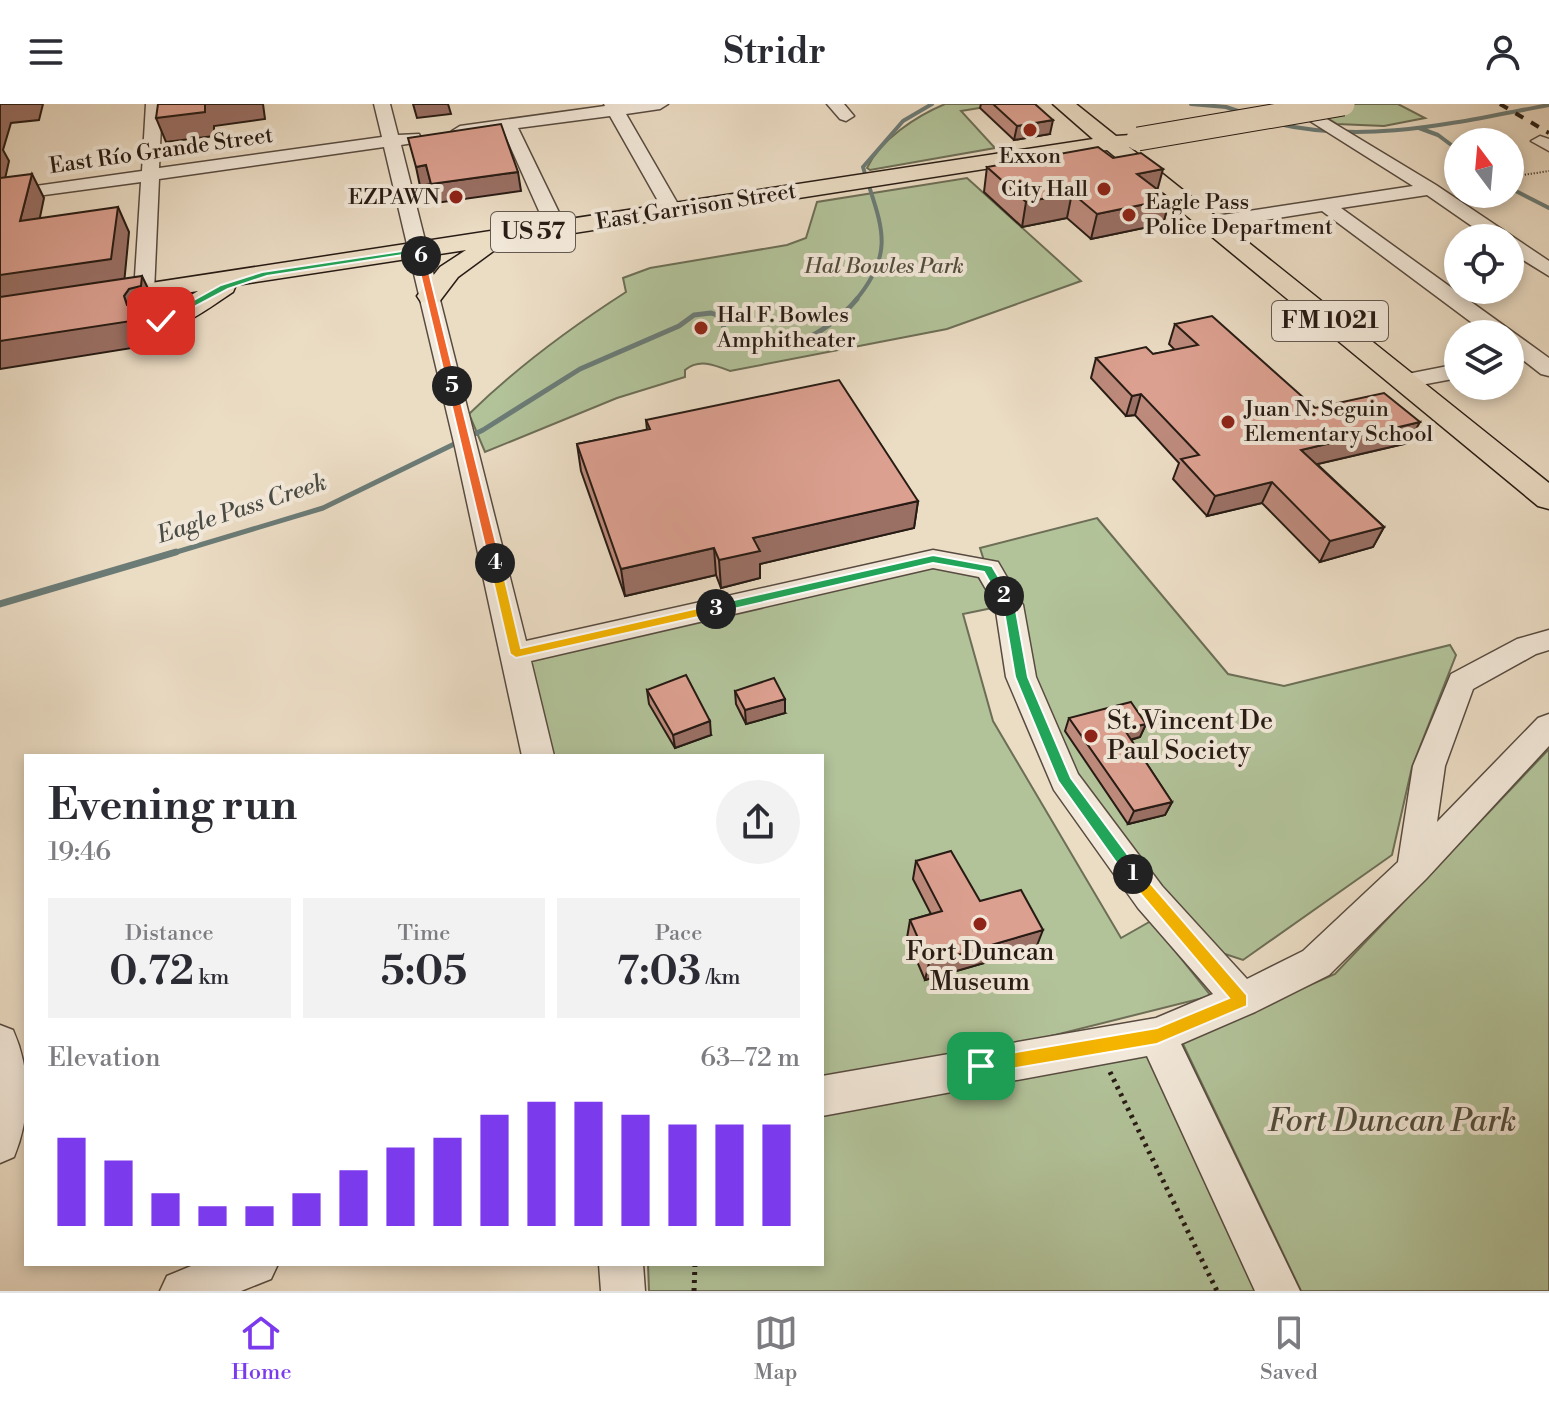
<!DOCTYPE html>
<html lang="en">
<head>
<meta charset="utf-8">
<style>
	body { margin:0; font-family:"Libre Bodoni",serif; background:#f2f2f3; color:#2b2b33; height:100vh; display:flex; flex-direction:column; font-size:30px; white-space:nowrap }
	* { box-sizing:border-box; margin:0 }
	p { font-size:26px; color:#7c7c81 }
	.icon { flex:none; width:44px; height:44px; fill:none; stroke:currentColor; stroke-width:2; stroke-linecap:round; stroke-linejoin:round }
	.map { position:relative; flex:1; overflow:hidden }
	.panel { position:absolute; left:24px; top:650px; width:800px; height:512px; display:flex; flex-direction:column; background:#fff; border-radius:0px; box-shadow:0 4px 12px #0003 }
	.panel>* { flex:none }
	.needle { width:52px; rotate:344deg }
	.buttons { position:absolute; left:1444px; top:24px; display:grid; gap:16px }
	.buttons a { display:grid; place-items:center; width:80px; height:80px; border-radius:50%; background:#fff; box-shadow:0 4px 12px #0003; font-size:40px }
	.pin { position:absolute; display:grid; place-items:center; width:68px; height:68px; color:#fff; margin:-34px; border-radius:16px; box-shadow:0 4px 12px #0006 }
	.km { position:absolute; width:40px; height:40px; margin:-20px; border-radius:50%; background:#222; color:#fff; font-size:22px; line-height:40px; text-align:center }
	.round { display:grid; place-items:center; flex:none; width:84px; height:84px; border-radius:42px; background:#f2f2f3 }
	.headline { display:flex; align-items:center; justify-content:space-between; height:136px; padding:0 24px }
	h1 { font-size:44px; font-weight:600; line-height:60px }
	.figures { display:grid; grid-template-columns:repeat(3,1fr); gap:12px; height:136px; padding:8px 24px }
	.figures div { display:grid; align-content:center; border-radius:0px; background:#f2f2f3; text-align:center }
	.figures b { font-size:40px; font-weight:600 }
	.figures small { font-size:22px; font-weight:400 }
	.figures p { font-size:22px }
	.chart { height:224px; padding:16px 24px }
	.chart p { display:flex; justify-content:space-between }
	.chart svg { width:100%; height:144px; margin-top:8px; stroke:#7c3aed; stroke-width:6 }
	header { display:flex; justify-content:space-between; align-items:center; height:104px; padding:0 24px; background:#fff; font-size:36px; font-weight:600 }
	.tabs { display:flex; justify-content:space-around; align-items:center; height:112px; border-top:2px solid #e1e1e2; background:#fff; font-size:22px; color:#7c7c81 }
	.tabs a { display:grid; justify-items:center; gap:4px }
	.tabs .selected { color:#7c3aed }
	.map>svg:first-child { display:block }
</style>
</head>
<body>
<header><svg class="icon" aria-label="menu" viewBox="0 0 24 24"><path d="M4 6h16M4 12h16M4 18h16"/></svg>Stridr<svg class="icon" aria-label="person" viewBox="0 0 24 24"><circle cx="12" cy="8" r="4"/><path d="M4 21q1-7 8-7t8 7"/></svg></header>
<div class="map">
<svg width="1549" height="1187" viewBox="0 0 1549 1187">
	<rect width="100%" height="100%" fill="#ebdcc4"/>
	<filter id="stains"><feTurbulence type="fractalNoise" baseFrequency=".0025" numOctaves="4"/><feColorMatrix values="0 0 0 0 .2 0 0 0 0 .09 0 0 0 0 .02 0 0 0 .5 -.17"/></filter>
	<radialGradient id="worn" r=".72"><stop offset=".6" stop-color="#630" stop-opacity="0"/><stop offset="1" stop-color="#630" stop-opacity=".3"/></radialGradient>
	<path fill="#b2c299" stroke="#6c6e56" stroke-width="2" d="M 945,0 L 1004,0 L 961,7 L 995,44 L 870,66 L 867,64 C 880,36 916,12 945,0 Z
		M 1304,0 L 1398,0 L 1425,14 L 1384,22 L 1337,20 Z
		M 967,74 L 1081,177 L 947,225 L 730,267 C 715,261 699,254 685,266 L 685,273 L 617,294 L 485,348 L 469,310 C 517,263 570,224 626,188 L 623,174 L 650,164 L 787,141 L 806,134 L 817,98 Z
		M 1097,414 L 1228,570 L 1284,582 L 1450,541 L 1456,551 L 1412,663 L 1392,751 L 1243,856 L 1222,849 L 1150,793 L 1021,573 L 980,444 Z
		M 930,462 L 977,471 L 997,503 L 963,510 L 993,617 L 1121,834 L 1151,817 L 1211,892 L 1015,941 L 822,976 L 822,652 L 548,652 L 525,548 Z
		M 1549,645 L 1549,1187 L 1301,1187 L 1182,938 L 1335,870 Z
		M 1145,934 L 1256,1187 L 649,1187 L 648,1160 L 822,1160 L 822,992 Z"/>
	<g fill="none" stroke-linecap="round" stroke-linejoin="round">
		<path stroke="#6b7b76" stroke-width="4" d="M 1191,0 L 1226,3 L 1244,9
			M 1274,19 C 1367,41 1457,18 1549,1
			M 1419,24 L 1438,31 L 1458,46
			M 1510,84 L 1549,104
			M 855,197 C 898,146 880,120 863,63 L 903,17 L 932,0"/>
		<path stroke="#6b7b76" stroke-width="5" d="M 170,450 L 323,404 L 483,326 L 580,265 L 679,222 L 694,211 L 711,209 L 723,213 L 724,229 C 768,264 826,232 857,195"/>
		<path stroke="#6b7b76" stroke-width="7" d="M 0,500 L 176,448"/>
		<defs>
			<path id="minor" d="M 146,0 L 162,0 L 159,64 L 382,33 L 374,0 L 390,0 L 398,31 L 419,30 L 421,34 L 419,38 L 401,41 L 526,537 L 933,446 L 998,458 L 1023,501 L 1036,573 L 1078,670 L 1162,782 L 1247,875 L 1303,847 L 1398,758 L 1413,662 L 1451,570 L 1517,535 L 1549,526 L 1549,546 L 1536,550 L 1473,585 L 1445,662 L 1437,718 L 1538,614 L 1549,610 L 1549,642 L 1426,775 L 1329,871 L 1255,908 L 1181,940 L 1300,1187 L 1255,1187 L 1147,952 L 822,1012 L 822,972 L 1156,914 L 1213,890 L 1138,804 L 1054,686 L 1006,573 L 995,501 L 979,473 L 933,464 L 531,557 L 554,652 L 522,652 L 455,343 L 384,43 L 159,75 L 154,188 L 144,194 L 134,188 L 141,78 L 0,97 L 0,87 L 142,67 Z
				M 604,0 L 668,0 L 660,5 L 626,10 L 682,107 L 680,111 L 666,111 L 610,12 L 518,24 L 567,125 L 557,131 L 547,125 L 503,26 L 460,32 L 452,27 L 460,22 L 605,2 Z
				M 827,0 L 844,0 L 854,12 L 846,17 L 840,15 Z
				M 1283,0 L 1302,0 L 1436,81 L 1549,157 L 1549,172 L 1510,148 L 1510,134 L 1489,134 L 1427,91 L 1341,104 L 1549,254 L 1549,272 L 1541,270 L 1510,246 L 1510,230 L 1487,230 L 1322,107 L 1209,125 L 1202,123 L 1200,119 L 1209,113 L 1413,82 Z
				M 1540,32 L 1549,35 L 1549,47 L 1531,37 Z
				M 1458,260 L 1458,274 L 1405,284 L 1397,282 L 1394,277 L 1397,272 Z
				M 0,921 L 13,926 C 31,966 31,1012 14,1053 L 0,1059 Z
				M 196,1160 L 278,1160 L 271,1175 L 241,1187 L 160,1187 L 167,1172 Z
				M 599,1160 L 643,1160 L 645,1187 L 601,1187 Z"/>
			<path id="major" d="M 1053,0 L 1076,0 L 1116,32 L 1146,30 L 1149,35 L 1146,40 L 1129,43 L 1549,379 L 1549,405 L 1538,402 L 1107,46 L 503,140 L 458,173 L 439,198 L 421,198 L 417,192 L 440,163 L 466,146 L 236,181 L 233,188 C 208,204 174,233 142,225 L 139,219 L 142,213 L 163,208 L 198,187 L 0,218 L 0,202 L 1093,35 Z"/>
		</defs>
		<use href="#minor" stroke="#584b40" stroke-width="3"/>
		<use href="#major" stroke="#271b14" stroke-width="3"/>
		<path stroke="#271b14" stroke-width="2" stroke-dasharray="1 2" stroke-linecap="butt" d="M 1510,73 L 1549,67"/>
		<path stroke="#271b14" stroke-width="5" stroke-dasharray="3 5" stroke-linecap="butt" d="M 1110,968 L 1217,1187
			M 694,1187 L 695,1160"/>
		<use href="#minor" fill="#f2e8d9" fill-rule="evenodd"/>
		<use href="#major" fill="#ebdcc4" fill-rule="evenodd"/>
		<path stroke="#271b14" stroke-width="4" stroke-dasharray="9 9" stroke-linecap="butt" d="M 1500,0 L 1549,29"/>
		<defs>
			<path id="major-bridge" d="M 1138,35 L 1343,0"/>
		</defs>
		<use href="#major-bridge" stroke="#271b14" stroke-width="25" stroke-linecap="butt"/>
		<use href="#major-bridge" stroke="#ebdcc4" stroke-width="23"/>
	</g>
	<path fill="#bd8a7c" stroke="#271b14" stroke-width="2" d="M 981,0 L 1035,0 L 1050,30 L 1014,36 L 980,4 Z
		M 987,63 L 1158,86 L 1170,95 L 1163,120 L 1091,135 L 1067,114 L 1022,123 L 984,88 Z
		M 1175,220 L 1315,304 L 1408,339 L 1317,360 L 1384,423 L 1373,443 L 1320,458 L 1262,399 L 1207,412 L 1173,375 L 1179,359 L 1135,311 L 1126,312 L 1091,274 L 1096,254 L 1153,250 L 1175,246 L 1169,240 Z
		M 646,316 L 918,397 L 914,424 L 760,460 L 760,474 L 721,484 L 716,471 L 625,492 L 581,367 L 577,340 L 647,326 Z
		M 647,586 L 711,631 L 675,644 L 649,600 Z
		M 735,587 L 785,609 L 746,620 L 736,600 Z
		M 1069,614 L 1146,620 L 1140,633 L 1131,636 L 1172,698 L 1165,711 L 1128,720 L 1065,627 Z
		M 916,757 L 980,797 L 1036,844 L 925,876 L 907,834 L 910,816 L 931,810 L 913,775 Z"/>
	<path fill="#9a7065" stroke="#271b14" stroke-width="2" d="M 0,0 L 43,0 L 39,16 L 11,19 L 3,46 L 9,57 L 3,84 L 0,85 Z
		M 205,0 L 263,0 L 265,15 L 214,22 L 214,32 L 166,38 L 156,14 Z
		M 413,0 L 448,0 L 451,10 L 417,14 Z
		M 1053,16 L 1050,30 L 1014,36 L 1017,22 Z
		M 426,61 L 431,80 L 420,82 L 416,63 Z
		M 1163,65 L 1156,91 L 1137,70 Z
		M 518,68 L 521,87 L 436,99 L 431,80 Z
		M 32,70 L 44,94 L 34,142 L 20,117 Z
		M 1072,89 L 1067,114 L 1022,123 L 1026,98 Z
		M 1170,95 L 1163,120 L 1091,135 L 1097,110 Z
		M 118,103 L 129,128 L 124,180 L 0,199 L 0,171 Z
		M 142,172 L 154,197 L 153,207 L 142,210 L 152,229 L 151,241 L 0,265 L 0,237 L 127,201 L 124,192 L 129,185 Z
		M 1141,290 L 1135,311 L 1126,312 L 1132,292 Z
		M 1420,318 L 1408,339 L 1292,366 L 1301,346 Z
		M 1272,378 L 1262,399 L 1207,412 L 1215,392 Z
		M 918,397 L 914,424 L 760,460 L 760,474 L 721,484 L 719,456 L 753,434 Z
		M 1384,423 L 1373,443 L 1320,458 L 1330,437 Z
		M 714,444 L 716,471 L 625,492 L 621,465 Z
		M 785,595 L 785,609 L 746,620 L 745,606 Z
		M 710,617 L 711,631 L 675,644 L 673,631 Z
		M 1146,620 L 1140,633 L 1118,639 L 1124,625 Z
		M 1172,698 L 1165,711 L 1128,720 L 1134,707 Z
		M 1043,826 L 1036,844 L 925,876 L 929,859 Z"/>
	<path fill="#dca090" stroke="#271b14" stroke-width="2" d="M 158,0 L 205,0 L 205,8 L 156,14 Z
		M 993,0 L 1035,0 L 1053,16 L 1017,22 Z
		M 501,20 L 518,68 L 431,80 L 426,61 L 416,63 L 408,34 Z
		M 1098,43 L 1113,54 L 1141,49 L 1163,65 L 1137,70 L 1170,95 L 1097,110 L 1072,89 L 1026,98 L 987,63 Z
		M 32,70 L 20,117 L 118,103 L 111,155 L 0,171 L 0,74 Z
		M 142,172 L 141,182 L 129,185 L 124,192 L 127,201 L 139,203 L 138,216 L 0,237 L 0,193 Z
		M 1212,212 L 1315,304 L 1384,289 L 1420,318 L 1301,346 L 1384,423 L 1330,437 L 1272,378 L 1215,392 L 1181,355 L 1199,351 L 1141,290 L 1132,292 L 1096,254 L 1146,243 L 1153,250 L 1198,241 L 1175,220 Z
		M 839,276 L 918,397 L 753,434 L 760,447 L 719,456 L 714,444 L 621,465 L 577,340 L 650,325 L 646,316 Z
		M 686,571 L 710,617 L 673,631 L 647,586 Z
		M 774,574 L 785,595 L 745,606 L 735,587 Z
		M 1131,598 L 1146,620 L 1124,625 L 1172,698 L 1134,707 L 1069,614 Z
		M 951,747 L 980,797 L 1021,786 L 1043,826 L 929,859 L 910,816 L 942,807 L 916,757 Z"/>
	<path fill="#f5b400" stroke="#fff" stroke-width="2" d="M 1133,764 L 1139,766 L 1247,891 L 1247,902 L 1157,940 L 981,970 L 975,968 L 973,962 L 975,956 L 981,954 L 1157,924 L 1229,894 L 1128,775 L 1128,766 Z"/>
	<path fill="#22a559" stroke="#fff" stroke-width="2" d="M 1004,488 L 1008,489 L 1015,501 L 1028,573 L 1071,674 L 1139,766 L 1139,775 L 1128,775 L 1058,677 L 1015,573 L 1003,501 L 998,492 Z"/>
	<path fill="#22a559" stroke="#fff" stroke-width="2" d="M 933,451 L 992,462 L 1010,492 L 999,495 L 984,468 L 933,459 L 716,509 L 710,505 L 716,500 Z"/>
	<path fill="#f5b400" stroke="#fff" stroke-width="2" d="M 495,455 L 501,459 L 521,544 L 716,500 L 722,505 L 716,509 L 516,554 L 510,550 L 489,459 Z"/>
	<path fill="#f0652b" stroke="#fff" stroke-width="2" d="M 452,279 L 457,282 L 501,459 L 495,463 L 489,459 L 447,282 Z"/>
	<path fill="#f0652b" stroke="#fff" stroke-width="2" d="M 421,150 L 425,152 L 457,282 L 452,285 L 447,282 L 416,152 Z"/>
	<path fill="#22a559" stroke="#fff" stroke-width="2" d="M 422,144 L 425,152 L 421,155 L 416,149 L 267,172 L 228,185 L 164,219 L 156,217 L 221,181 L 262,168 Z"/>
	<g fill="#8f2418" stroke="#f2e8d9" stroke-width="3">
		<circle cx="1030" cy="26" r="8"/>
		<circle cx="1104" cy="85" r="8"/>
		<circle cx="456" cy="93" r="8"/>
		<circle cx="1129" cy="111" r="8"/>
		<circle cx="701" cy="224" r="8"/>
		<circle cx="1228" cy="318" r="8"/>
		<circle cx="1091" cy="632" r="8"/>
		<circle cx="980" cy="820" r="8"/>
	</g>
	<g text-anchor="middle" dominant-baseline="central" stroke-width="8" stroke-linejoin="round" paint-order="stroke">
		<g font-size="22" fill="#271b14" stroke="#f2e8d9">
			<text transform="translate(161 47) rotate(-8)">East Río Grande Street</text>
			<text transform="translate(696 103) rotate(-9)">East Garrison Street</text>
		</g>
		<g font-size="22" fill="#271b14" stroke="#f2e8d9" text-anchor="start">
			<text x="1030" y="52" text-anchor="middle">Exxon</text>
			<text x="1088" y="85" text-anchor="end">City Hall</text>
			<text x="440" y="93" text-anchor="end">EZPAWN</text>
			<text x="1145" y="98">Eagle Pass<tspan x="1145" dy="25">Police Department</tspan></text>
			<text x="717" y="211">Hal F. Bowles<tspan x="717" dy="25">Amphitheater</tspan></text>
			<text x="1244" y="305">Juan N. Seguin<tspan x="1244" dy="25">Elementary School</tspan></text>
		</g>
		<g font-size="22" font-style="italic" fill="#514d3c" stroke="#f2e8d9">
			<text x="884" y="162">Hal Bowles Park</text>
		</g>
		<g fill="#f2e8d9" stroke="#64584f" stroke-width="2">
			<rect x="491" y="108" width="84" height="40" rx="6"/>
			<rect x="1272" y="197" width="116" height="40" rx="6"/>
		</g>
		<g font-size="24" font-weight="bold" fill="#271b14">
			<text x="533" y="128">US 57</text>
			<text x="1330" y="217">FM 1021</text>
		</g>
		<g font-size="24" font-style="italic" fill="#494b45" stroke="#f2e8d9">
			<text transform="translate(242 405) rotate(-18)">Eagle Pass Creek</text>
		</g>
		<g font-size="26" fill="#271b14" stroke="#f2e8d9" text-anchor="start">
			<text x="1107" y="617">St. Vincent De<tspan x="1107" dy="30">Paul Society</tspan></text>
			<text x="980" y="848" text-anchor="middle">Fort Duncan<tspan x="980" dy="30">Museum</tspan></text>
		</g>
		<g font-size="32" font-style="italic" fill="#514d3c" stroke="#f2e8d9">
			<text x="1392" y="1017">Fort Duncan Park</text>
		</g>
	</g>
	<rect width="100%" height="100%" filter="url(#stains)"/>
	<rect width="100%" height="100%" fill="url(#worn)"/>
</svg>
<div class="buttons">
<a><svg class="needle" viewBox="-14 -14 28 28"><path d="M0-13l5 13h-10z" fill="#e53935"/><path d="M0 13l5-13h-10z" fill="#7c7c81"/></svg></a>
<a><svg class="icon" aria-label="locate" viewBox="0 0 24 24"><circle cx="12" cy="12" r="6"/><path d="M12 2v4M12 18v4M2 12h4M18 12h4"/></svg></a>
<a><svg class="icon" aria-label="layers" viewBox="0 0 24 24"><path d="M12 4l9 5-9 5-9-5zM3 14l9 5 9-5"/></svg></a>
</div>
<div class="pin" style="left:981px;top:962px;background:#1e9e55"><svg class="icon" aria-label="arrive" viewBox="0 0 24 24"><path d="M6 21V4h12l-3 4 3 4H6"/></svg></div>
<div class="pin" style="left:161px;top:217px;background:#d93025"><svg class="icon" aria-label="check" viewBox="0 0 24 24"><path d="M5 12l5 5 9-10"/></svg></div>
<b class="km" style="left:1133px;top:770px">1</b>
<b class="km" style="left:1004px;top:492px">2</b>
<b class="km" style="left:716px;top:505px">3</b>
<b class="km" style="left:495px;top:459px">4</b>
<b class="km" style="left:452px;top:282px">5</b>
<b class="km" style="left:421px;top:152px">6</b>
<section class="panel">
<div class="headline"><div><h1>Evening run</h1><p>19:46</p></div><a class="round"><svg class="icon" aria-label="share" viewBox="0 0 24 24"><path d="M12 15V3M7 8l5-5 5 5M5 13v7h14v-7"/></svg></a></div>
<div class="figures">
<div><p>Distance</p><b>0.72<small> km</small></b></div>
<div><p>Time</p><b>5:05</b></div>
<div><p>Pace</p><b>7:03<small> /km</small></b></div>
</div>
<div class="chart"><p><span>Elevation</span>63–72 m</p>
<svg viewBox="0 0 160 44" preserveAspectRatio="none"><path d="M5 44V17M15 44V24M25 44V34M35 44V38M45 44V38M55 44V34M65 44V27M75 44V20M85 44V17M95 44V10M105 44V6M115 44V6M125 44V10M135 44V13M145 44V13M155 44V13"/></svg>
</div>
</section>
</div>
<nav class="tabs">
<a class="selected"><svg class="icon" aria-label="home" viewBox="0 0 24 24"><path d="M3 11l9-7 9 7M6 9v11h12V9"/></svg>Home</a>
<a><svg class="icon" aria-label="map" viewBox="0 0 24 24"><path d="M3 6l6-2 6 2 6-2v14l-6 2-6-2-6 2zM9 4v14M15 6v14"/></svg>Map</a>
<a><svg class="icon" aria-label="saved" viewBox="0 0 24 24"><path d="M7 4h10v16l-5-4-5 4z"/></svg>Saved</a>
</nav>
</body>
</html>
